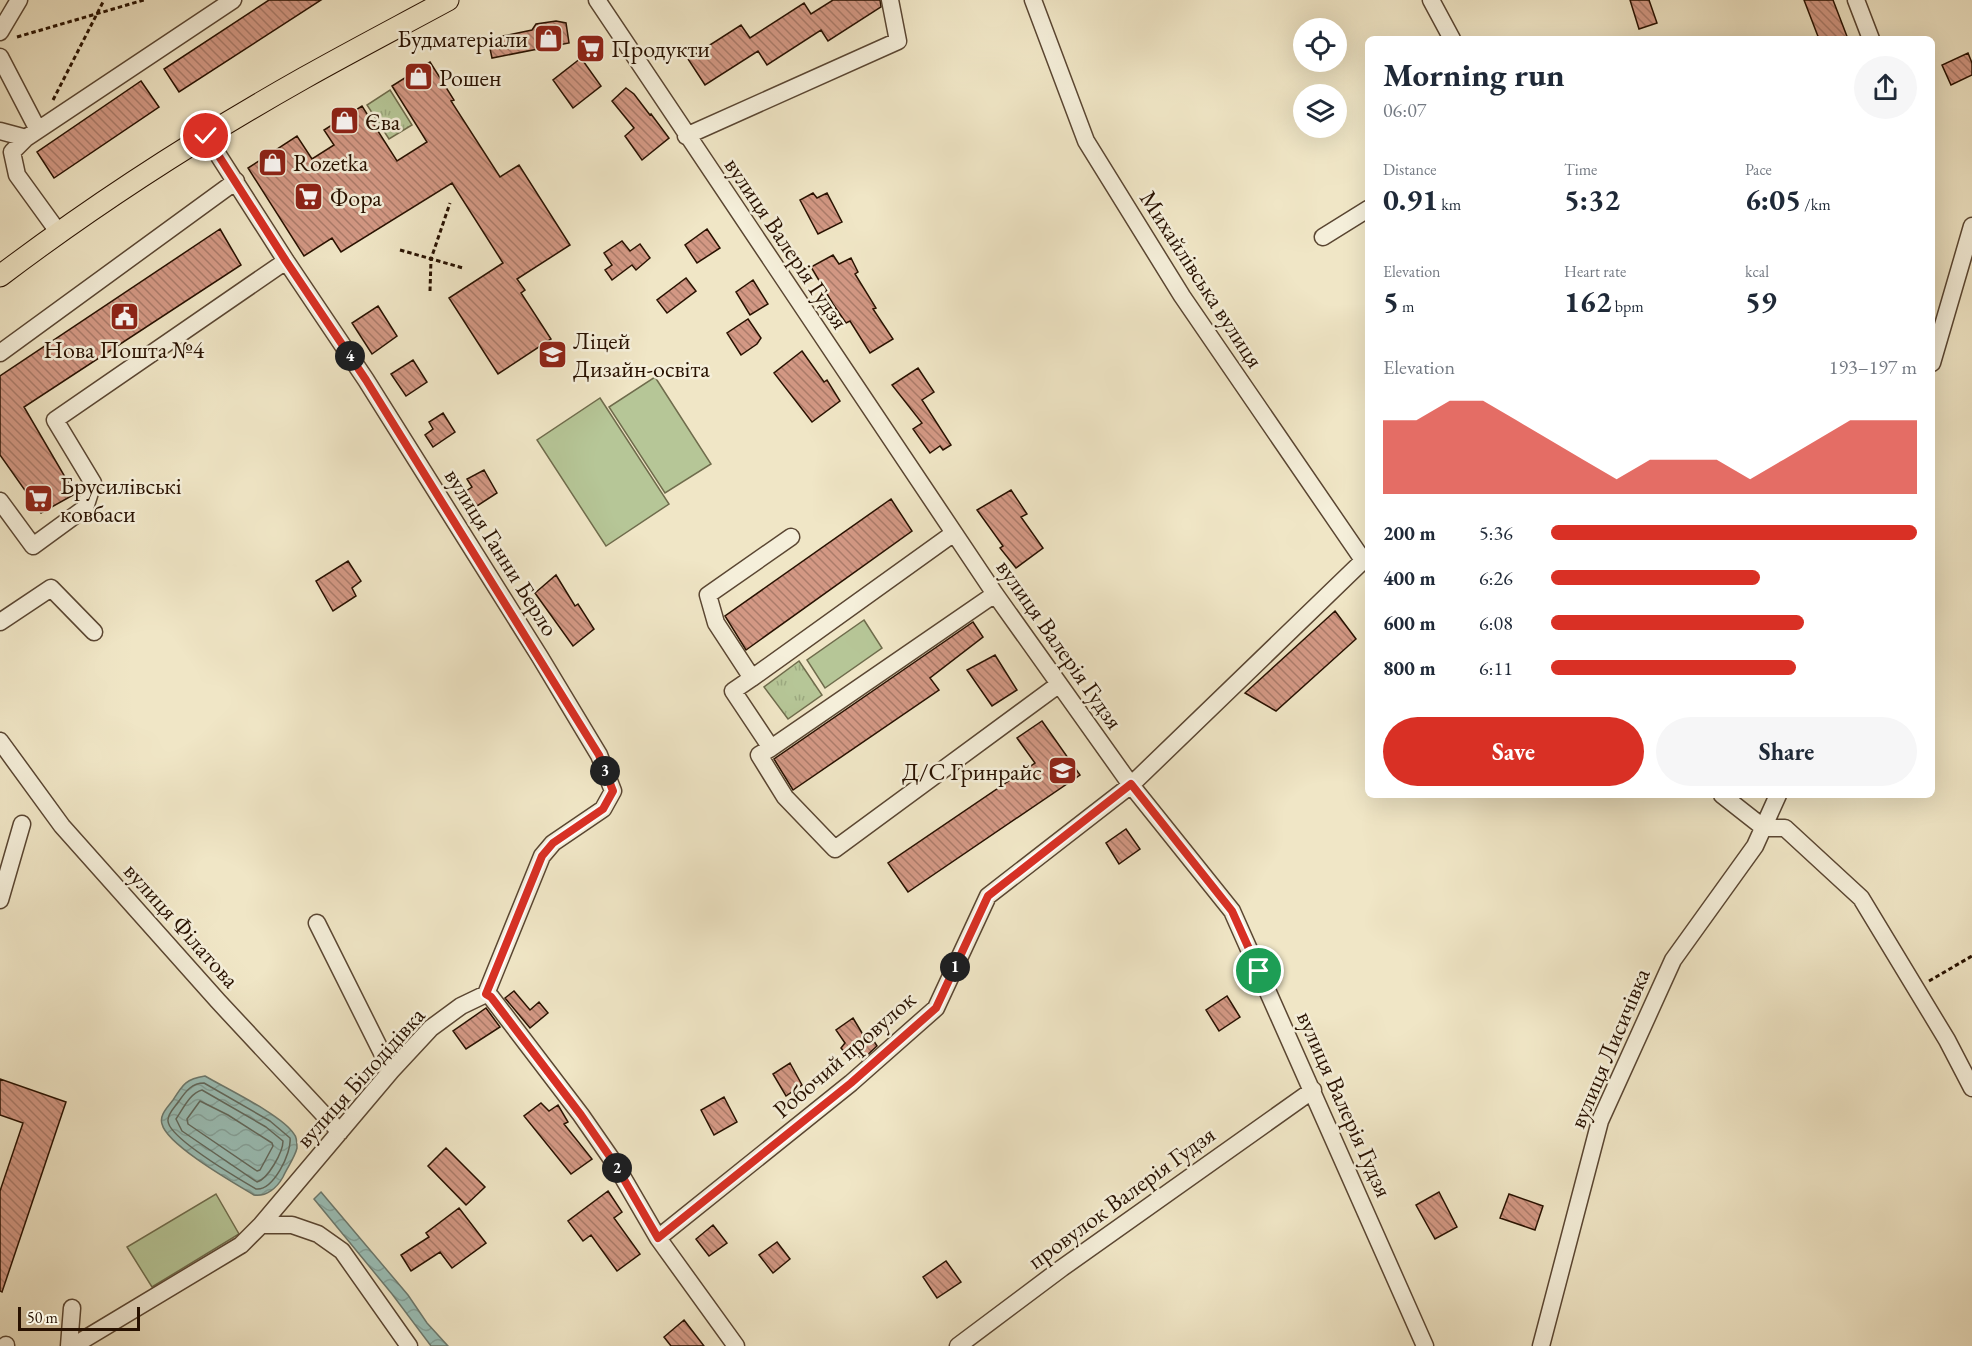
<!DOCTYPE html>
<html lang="en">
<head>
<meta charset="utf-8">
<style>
	body { margin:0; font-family:"EB Garamond",serif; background:#f6f6f7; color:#1f2937; height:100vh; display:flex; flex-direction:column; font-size:22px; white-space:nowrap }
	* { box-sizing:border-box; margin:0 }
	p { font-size:20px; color:#747a83 }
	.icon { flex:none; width:33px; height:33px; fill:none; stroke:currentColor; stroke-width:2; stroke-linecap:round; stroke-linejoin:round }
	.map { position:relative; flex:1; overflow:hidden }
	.panel { position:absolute; left:1365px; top:36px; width:570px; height:762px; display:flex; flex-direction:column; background:#fff; border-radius:9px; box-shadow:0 6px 24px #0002 }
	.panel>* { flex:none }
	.fabs { position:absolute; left:1293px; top:18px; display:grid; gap:12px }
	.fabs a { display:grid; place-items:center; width:54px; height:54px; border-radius:50%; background:#fff; box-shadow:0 6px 24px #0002; font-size:30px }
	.scale { position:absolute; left:18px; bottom:15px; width:122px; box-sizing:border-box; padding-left:6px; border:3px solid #281100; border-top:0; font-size:16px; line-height:21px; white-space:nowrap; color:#281100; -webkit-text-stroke:4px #f5efda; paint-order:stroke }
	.pin { position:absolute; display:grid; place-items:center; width:51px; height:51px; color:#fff; margin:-26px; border:3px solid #fff; border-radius:50%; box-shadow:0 2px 6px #0007 }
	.km { position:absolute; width:30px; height:30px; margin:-15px; border-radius:50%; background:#222; color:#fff; font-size:16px; line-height:30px; text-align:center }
	.round { display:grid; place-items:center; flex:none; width:63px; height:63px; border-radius:32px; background:#f6f6f7 }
	.overview { display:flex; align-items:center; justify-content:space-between; height:102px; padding:0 18px }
	h1 { font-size:33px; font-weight:700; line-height:45px }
	.figures { display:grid; grid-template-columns:repeat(3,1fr); gap:9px; height:102px; padding:6px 18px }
	.figures div { display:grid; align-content:center }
	.figures b { font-size:30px; font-weight:700 }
	.figures small { font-size:16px; font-weight:400 }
	.figures p { font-size:16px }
	.chart { height:168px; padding:12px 18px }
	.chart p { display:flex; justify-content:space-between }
	.chart svg { width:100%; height:108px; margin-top:6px; fill:#d93025; opacity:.7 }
	.cta { display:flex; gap:12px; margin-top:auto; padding:12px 18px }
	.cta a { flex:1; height:69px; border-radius:36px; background:#d93025; color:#fff; font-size:24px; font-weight:700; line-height:69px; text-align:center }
	.cta a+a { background:#f6f6f7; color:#1f2937 }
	ul { padding:0 18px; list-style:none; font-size:20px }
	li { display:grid; grid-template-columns:96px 72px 1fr; align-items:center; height:45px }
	li i { height:15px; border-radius:8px; background:#d93025 }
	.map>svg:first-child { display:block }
</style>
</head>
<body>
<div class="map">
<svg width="1972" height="1346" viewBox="0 0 1972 1346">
	<defs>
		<pattern id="grass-tufts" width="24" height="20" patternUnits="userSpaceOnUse" patternTransform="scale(1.5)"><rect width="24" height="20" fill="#b6c697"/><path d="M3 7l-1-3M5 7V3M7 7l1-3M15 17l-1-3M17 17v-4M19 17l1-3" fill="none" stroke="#9ca980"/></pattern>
		<pattern id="water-waves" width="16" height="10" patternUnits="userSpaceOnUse" patternTransform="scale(1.5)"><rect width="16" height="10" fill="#9abfb7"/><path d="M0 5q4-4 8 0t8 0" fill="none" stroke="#85a39c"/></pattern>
		<pattern id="building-back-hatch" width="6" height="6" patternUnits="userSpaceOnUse" patternTransform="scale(1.5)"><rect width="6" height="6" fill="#d39884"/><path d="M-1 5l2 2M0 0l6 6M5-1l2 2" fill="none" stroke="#ab7b6a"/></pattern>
	</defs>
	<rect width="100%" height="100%" fill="#f0e6c6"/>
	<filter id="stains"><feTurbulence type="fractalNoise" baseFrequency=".00333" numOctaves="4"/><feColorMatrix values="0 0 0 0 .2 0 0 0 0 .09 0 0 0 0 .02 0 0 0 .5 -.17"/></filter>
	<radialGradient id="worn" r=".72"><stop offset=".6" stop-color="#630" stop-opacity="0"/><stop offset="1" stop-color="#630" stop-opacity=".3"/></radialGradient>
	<path fill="url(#grass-tufts)" stroke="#6f6c4c" stroke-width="1.5" d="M 390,90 L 412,125 L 389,139 L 367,105 Z
		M 799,661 L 822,695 L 788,719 L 764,687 Z"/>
	<path fill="#b6c697" stroke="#6f6c4c" stroke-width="1.5" d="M 655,377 L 711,464 L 665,493 L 609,407 Z
		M 600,398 L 669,504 L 606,546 L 537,440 Z
		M 864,620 L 882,648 L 825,688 L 807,660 Z
		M 216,1194 L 239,1234 L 152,1287 L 127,1247 Z"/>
	<path fill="url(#water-waves)" stroke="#6c796e" stroke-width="1.5" d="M 205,1076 C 227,1089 282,1115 294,1134 C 297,1137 297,1144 297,1148 C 295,1157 287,1168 283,1177 C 277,1188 266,1197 254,1195 C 234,1183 167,1145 162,1124 C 159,1115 168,1107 173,1100 C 183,1084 186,1079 205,1076 Z
		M 321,1192 L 408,1295 L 427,1323 L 448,1346 L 431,1346 L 392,1294 L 314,1199 Z"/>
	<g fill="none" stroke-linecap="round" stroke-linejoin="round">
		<path stroke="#61685c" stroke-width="1.5" d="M 204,1083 L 270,1121 L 290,1138 C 292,1153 273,1191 256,1189 C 239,1179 169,1138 168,1121 C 167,1114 176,1106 179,1101 C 186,1091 192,1083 204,1083 Z
			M 202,1090 L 266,1127 L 283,1141 C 283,1152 268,1179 257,1182 L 182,1131 L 176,1119 C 183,1109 190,1093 202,1090 Z
			M 200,1101 L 228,1115 L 272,1143 L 273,1146 L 260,1170 L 257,1171 L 188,1124 L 187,1119 Z"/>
	</g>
	<path fill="url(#building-back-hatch)" stroke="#281100" stroke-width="1.5" d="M 269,0 L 321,0 L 179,92 L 164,69 Z
		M 833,0 L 880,0 L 881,7 L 828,41 L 821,30 L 767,65 L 758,51 L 705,85 L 688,59 L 741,25 L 750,38 L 804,3 L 811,14 Z
		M 1630,0 L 1649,0 L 1657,23 L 1639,29 Z
		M 1804,0 L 1833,0 L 1848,39 L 1819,39 Z
		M 556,21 L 566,23 L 569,43 L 492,58 L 488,39 L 532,30 L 536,24 Z
		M 1968,53 L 1972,63 L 1972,75 L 1951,85 L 1942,65 Z
		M 581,58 L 601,86 L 573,108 L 553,80 Z
		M 430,62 L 454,100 L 451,101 L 500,177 L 519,165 L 570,245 L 517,279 L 525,290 L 521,293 L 551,339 L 498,374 L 449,298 L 503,263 L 452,183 L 341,252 L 332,238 L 304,256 L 248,168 L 297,136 L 312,159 L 334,145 L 324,130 L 362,106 L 397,161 L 427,142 L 392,86 Z
		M 141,81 L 159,107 L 54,178 L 37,152 Z
		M 626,88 L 634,94 L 650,115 L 651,114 L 669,138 L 642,160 L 625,136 L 634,128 L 612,101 Z
		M 813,193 L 817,198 L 827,193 L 842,222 L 818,234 L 800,200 Z
		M 220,229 L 241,265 L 24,407 L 75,494 L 41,513 L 0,455 L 0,376 Z
		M 707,229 L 720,248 L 697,263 L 685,245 Z
		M 622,241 L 630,251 L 640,244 L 650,258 L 636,270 L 632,265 L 612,280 L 605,270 L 612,265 L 604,253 Z
		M 833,255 L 839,264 L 851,258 L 858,272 L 855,274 L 876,308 L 873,309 L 893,339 L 870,353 L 850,321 L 846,323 L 833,304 L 811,267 Z
		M 686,278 L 696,291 L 667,313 L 657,300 Z
		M 753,280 L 768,304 L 750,315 L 736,292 Z
		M 378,306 L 397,336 L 372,354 L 352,323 Z
		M 748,319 L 761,338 L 757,344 L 741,355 L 727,333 Z
		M 802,351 L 824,382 L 827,380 L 840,401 L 812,422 L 774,373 Z
		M 413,360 L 427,382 L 406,396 L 391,374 Z
		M 918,368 L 934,392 L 922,400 L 951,445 L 943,450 L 940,446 L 930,453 L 913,429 L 922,423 L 892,385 Z
		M 443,413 L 455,432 L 433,447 L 425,435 L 433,429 L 429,422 Z
		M 484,470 L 497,493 L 474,508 L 466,491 L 472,487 L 467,479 Z
		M 1011,490 L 1027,514 L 1021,517 L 1043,548 L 1016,568 L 1000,548 L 1003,546 L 977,510 Z
		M 891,499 L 912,531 L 746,650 L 725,616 Z
		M 348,561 L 361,581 L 352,588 L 356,596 L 333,611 L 316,581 Z
		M 556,575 L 575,606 L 578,604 L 594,629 L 573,646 L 535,593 Z
		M 1335,611 L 1356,639 L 1276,711 L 1245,693 Z
		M 973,622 L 983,637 L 930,678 L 939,690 L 793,790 L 774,759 Z
		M 995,655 L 1017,690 L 992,706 L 967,670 Z
		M 1042,721 L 1080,775 L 908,892 L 888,863 L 1035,763 L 1017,738 Z
		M 1126,829 L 1140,849 L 1119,864 L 1106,843 Z
		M 514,991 L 530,1010 L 539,1002 L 548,1013 L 530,1028 L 505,998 Z
		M 1227,996 L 1240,1017 L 1219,1031 L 1206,1010 Z
		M 486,1008 L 500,1027 L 466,1049 L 453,1031 Z
		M 853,1018 L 865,1038 L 870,1035 L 877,1046 L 862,1060 L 857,1054 L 850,1059 L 841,1048 L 845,1043 L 836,1030 Z
		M 790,1063 L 802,1085 L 786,1096 L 773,1074 Z
		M 0,1079 L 66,1102 L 2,1292 L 0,1291 L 0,1191 L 23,1123 L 0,1115 Z
		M 724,1097 L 737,1122 L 714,1135 L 701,1110 Z
		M 541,1103 L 549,1111 L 558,1105 L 568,1122 L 564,1124 L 592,1159 L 571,1174 L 524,1116 Z
		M 446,1148 L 485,1187 L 466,1205 L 428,1166 Z
		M 608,1191 L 622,1212 L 614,1218 L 640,1254 L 617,1271 L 591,1235 L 583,1241 L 568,1221 Z
		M 1439,1192 L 1457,1227 L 1435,1239 L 1416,1205 Z
		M 1509,1194 L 1543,1206 L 1535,1230 L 1500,1218 Z
		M 459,1208 L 486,1243 L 452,1268 L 440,1252 L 411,1271 L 401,1255 L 429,1237 L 426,1233 Z
		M 713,1225 L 727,1243 L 709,1256 L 696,1239 Z
		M 777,1242 L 790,1259 L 773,1273 L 759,1255 Z
		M 946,1261 L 961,1282 L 937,1298 L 923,1277 Z
		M 684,1320 L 704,1346 L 671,1346 L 664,1337 Z"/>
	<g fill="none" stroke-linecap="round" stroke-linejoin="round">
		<defs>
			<path id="minor" d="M 597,0 L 995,594 L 1131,785 L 1232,911 L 1425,1346
				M 1033,0 L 1086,141 L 1182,296 L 1363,560
				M 1431,0 L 1452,39
				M 1856,0 L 1871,39
				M 0,32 L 19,0
				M 0,57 L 38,130
				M 0,131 L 26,138 L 233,0
				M 206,136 L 286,261 L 366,380 L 540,657 L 599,755 L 613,791 L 603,809 L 553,843 L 542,856 L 486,994
				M 686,136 L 898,41 L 890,0
				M 26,138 L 12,152 L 17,175 L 59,233
				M 1323,237 L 1368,209
				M 0,353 L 236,181
				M 1932,363 L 1972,226
				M 0,501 L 33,546 L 85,508 L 93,483 L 55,420 L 286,261
				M 791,537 L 708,595 L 716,623 L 752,678 L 954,533
				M 0,622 L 51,588 L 94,632
				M 752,678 L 733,691 L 771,748 L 995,594
				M 0,741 L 62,826 L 218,1001 L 340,1132
				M 771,748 L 759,755 L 785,797 L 835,849 L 1058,685
				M 1722,795 L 1764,828 L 1785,828 L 1861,898 L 1947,1040 L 1972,1088
				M 0,900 L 22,824
				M 317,923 L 391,1071
				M 261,1225 L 292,1225 L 318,1234 L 342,1251 L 409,1346
				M 658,1238 L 851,1083 L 936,1008 L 988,896 L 1131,785 L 1368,556
				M 6,1345 L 6,1346
				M 69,1346 L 72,1308
				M 73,1346 L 241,1245 L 261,1225 L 391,1071 L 431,1028 L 461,1006 L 486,994 L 491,997 L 581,1115 L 615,1164 L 658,1238 L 736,1346
				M 958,1346 L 1062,1268 L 1313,1090
				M 1541,1346 L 1600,1121 L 1673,960 L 1755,846 L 1778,795"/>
			<path id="major" d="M 0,276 C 95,204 201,136 304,78 C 352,51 400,26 448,0"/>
		</defs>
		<use href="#minor" stroke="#5a4632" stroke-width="19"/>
		<use href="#major" stroke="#281100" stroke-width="23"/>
		<path stroke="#281100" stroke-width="3" stroke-dasharray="4.5 3" stroke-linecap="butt" d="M 17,37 L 144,0
			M 53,100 L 104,0
			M 400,250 L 463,268
			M 430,291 L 431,259 L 450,203
			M 1929,981 L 1972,956"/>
		<use href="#minor" stroke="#f5efda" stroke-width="16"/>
		<use href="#major" stroke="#f0e6c6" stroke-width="21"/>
	</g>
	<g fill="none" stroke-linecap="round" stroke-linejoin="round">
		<defs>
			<path id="route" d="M 206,136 L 286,261 L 366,380 L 599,755 L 613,791 L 603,809 L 553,843 L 542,856 L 486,994 L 491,997 L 581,1115 L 615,1164 L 658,1238 L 851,1083 L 936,1008 L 988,896 L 1131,784 L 1232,911 L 1259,971"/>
		</defs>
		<use href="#route" stroke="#fff" stroke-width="12"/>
		<use href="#route" stroke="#d93025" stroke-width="8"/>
	</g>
	<defs>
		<symbol id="shop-square" viewBox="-11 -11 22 22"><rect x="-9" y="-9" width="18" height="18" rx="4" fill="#8f2418" stroke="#f5efda"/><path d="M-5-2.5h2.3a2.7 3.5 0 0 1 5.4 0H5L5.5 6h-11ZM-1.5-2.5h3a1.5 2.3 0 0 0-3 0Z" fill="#fff"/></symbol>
		<symbol id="supermarket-square" viewBox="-11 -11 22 22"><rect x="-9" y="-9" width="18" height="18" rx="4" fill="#8f2418" stroke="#f5efda"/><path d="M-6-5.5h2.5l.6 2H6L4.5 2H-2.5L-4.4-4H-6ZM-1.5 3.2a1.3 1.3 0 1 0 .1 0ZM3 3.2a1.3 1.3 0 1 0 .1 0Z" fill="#fff"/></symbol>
		<symbol id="civic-square" viewBox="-11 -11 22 22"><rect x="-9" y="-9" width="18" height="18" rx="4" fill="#8f2418" stroke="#f5efda"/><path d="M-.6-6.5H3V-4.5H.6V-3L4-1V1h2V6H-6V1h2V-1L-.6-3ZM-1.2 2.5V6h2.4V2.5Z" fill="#fff"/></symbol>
		<symbol id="school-square" viewBox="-11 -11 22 22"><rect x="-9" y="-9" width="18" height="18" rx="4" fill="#8f2418" stroke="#f5efda"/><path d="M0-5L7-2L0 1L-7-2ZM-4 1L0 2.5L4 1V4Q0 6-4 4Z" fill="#fff"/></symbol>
	</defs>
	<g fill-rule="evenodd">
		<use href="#shop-square" x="532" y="22" width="33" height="33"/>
		<use href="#supermarket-square" x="574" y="32" width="33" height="33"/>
		<use href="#shop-square" x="402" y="60" width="33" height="33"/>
		<use href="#shop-square" x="328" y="104" width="33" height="33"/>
		<use href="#shop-square" x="256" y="146" width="33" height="33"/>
		<use href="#supermarket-square" x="292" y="180" width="33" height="33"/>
		<use href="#civic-square" x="108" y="300" width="33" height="33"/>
		<use href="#school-square" x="536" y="338" width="33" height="33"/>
		<use href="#supermarket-square" x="22" y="482" width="33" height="33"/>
		<use href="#school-square" x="1046" y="754" width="33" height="33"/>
	</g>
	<g text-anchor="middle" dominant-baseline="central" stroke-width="5" stroke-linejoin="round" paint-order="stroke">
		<g font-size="24" fill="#281100" stroke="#f5efda" text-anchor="start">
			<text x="528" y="38" text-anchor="end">Будматеріали</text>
			<text x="611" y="48">Продукти</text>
			<text x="439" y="77">Рошен</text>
			<text x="365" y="121">Єва</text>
			<text x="293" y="162">Rozetka</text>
			<text x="330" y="197">Фора</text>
			<text x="573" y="340">Ліцей<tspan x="573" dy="28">Дизайн-освіта</tspan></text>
			<text x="124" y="349" text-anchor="middle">Нова Пошта №4</text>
			<text x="60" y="485">Брусилівські<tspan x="60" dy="28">ковбаси</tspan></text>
			<text x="1042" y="771" text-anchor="end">Д/С Гринрайс</text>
		</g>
		<g font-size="24" fill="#281100" stroke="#f5efda">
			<text transform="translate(787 243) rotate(56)">вулиця Валерія Гудзя</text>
			<text transform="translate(1202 279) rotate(57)">Михайлівська вулиця</text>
			<text transform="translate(502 552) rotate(58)">вулиця Ганни Берло</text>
			<text transform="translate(1060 644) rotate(55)">вулиця Валерія Гудзя</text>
			<text transform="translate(182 925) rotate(48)">вулиця Філатова</text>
			<text transform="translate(1609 1048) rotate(-67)">вулиця Лисичівка</text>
			<text transform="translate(844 1054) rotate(-41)">Робочий провулок</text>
			<text transform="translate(360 1077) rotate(-48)">вулиця Білодідівка</text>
			<text transform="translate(1345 1104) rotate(66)">вулиця Валерія Гудзя</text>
			<text transform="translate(1121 1197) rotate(-36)">провулок Валерія Гудзя</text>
		</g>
	</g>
	<rect width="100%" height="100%" filter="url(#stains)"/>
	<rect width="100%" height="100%" fill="url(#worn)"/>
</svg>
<div class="fabs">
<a><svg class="icon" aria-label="locate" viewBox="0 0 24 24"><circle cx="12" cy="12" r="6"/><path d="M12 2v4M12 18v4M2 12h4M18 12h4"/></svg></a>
<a><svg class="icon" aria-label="layers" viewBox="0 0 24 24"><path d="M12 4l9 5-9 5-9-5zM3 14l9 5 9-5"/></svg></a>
</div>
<div class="scale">50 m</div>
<div class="pin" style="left:1259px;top:971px;background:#1e9e55"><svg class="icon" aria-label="arrive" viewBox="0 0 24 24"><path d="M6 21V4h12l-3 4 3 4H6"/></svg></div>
<div class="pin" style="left:206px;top:136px;background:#d93025"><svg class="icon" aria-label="check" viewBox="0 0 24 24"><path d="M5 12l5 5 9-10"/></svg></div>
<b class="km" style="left:955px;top:967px">1</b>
<b class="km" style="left:617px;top:1168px">2</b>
<b class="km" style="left:605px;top:771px">3</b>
<b class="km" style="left:350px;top:356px">4</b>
<section class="panel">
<div class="overview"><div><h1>Morning run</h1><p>06:07</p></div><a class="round"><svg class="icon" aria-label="share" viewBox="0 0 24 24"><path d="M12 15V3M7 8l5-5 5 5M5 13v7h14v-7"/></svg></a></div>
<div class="figures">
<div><p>Distance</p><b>0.91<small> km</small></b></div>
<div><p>Time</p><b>5:32</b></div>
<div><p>Pace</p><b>6:05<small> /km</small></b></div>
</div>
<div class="figures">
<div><p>Elevation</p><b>5<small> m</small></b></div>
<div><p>Heart rate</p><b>162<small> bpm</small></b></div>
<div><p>kcal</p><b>59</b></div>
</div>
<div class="chart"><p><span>Elevation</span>193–197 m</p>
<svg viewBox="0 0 160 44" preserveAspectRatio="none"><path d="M0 44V14L10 14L20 6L30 6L40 14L50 22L60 30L70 38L80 30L90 30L100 30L110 38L120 30L130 22L140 14L150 14L160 14V44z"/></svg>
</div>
<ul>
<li><b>200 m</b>5:36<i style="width:100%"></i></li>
<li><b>400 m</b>6:26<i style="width:57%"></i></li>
<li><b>600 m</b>6:08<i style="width:69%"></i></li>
<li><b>800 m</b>6:11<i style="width:67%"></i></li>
</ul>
<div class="cta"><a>Save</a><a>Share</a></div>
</section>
</div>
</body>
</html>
